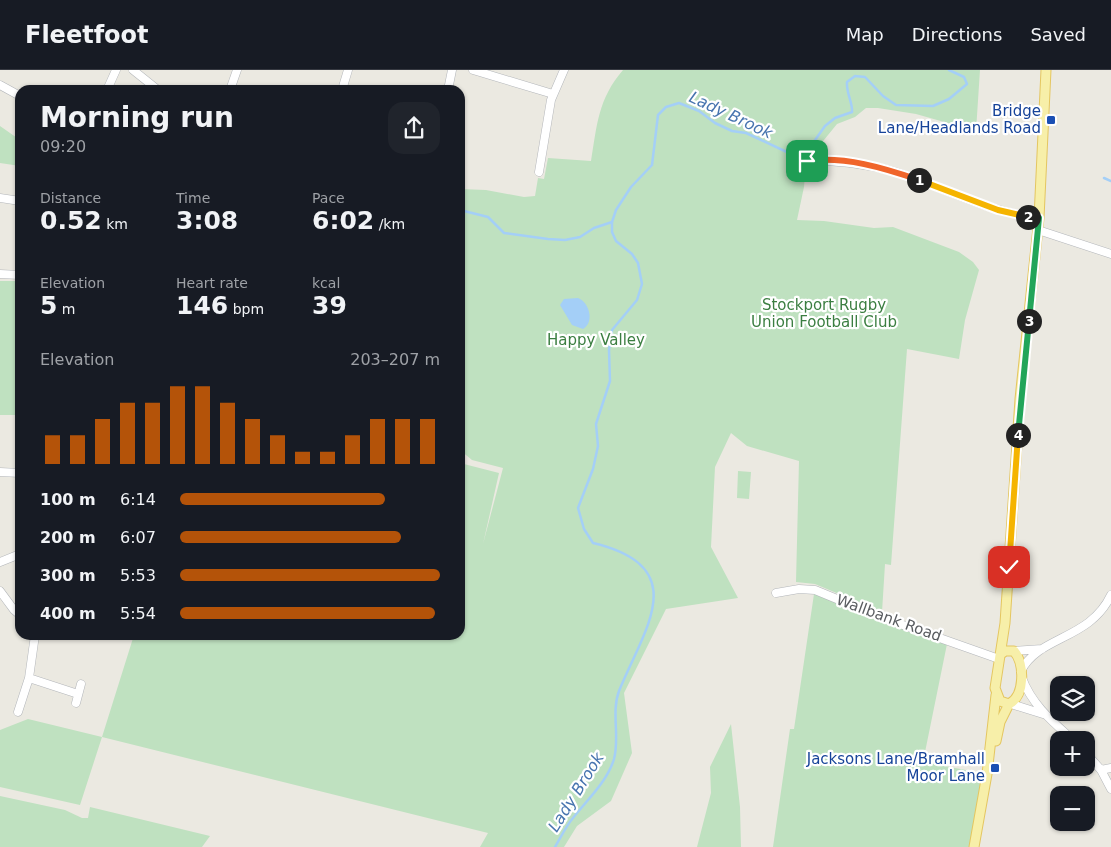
<!DOCTYPE html>
<html lang="en">
<head>
<meta charset="utf-8">
<style>
	body { margin:0; font-family:"DejaVu Sans",sans-serif; background:#20242c; color:#f1f3f6; height:100vh; display:flex; flex-direction:column; font-size:19px; white-space:nowrap }
	* { box-sizing:border-box; margin:0 }
	p { font-size:16px; color:#9ea1a6 }
	.icon { flex:none; width:28px; height:28px; fill:none; stroke:currentColor; stroke-width:2; stroke-linecap:round; stroke-linejoin:round }
	.map { position:relative; flex:1; overflow:hidden }
	.side { position:absolute; left:15px; top:15px; width:450px; height:555px; display:flex; flex-direction:column; background:#171b24; border-radius:15px; box-shadow:0 1px 4px #0004 }
	.side>* { flex:none }
	.controls { position:absolute; left:1050px; top:606px; display:grid; gap:10px }
	.controls a { display:grid; place-items:center; width:45px; height:45px; border-radius:10px; background:#171b24; box-shadow:0 1px 4px #0004; font-size:25px }
	.pin { position:absolute; display:grid; place-items:center; width:42px; height:42px; color:#fff; margin:-21px; border-radius:10px; box-shadow:0 2px 8px #0006 }
	.km { position:absolute; width:25px; height:25px; margin:-12px; border-radius:50%; background:#222; color:#fff; font-size:14px; line-height:25px; text-align:center }
	.round { display:grid; place-items:center; flex:none; width:52px; height:52px; border-radius:15px; background:#20242c }
	.head { display:flex; align-items:center; justify-content:space-between; height:85px; padding:0 25px }
	h1 { font-size:28px; font-weight:700; line-height:38px }
	.figures { display:grid; grid-template-columns:repeat(3,1fr); gap:8px; height:85px; padding:5px 25px }
	.figures div { display:grid; align-content:center }
	.figures b { font-size:25px; font-weight:700 }
	.figures small { font-size:14px; font-weight:400 }
	.figures p { font-size:14px }
	.chart { height:140px; padding:10px 25px }
	.chart p { display:flex; justify-content:space-between }
	.chart svg { width:100%; height:90px; margin-top:5px; stroke:#b45309; stroke-width:6 }
	ul { padding:0 25px; list-style:none; font-size:16px }
	li { display:grid; grid-template-columns:80px 60px 1fr; align-items:center; height:38px }
	li i { height:12px; border-radius:6px; background:#b45309 }
	header { display:flex; align-items:center; gap:30px; box-sizing:border-box; height:70px; padding:0 25px; background:#171b24; border-bottom:1px solid #363941 }
	header strong { font-size:24px }
	nav { display:flex; gap:28px; margin-inline-start:auto; font-size:18px }
	.map>svg:first-child { display:block }
</style>
</head>
<body>
<header>
<strong>Fleetfoot</strong>
<nav><a>Map</a><a>Directions</a><a>Saved</a></nav>
</header>
<div class="map">
<svg width="1111" height="777" viewBox="0 0 1111 777">
	<rect width="100%" height="100%" fill="#ebe9e1"/>
	<path fill="#bfe1c0" d="M 623,0 L 980,0 L 976,61 L 916,44 L 878,38 L 866,38 L 855,47 L 837,54 L 806,92 L 804,117 L 797,150 L 824,151 L 874,158 L 893,157 L 959,182 L 973,192 L 979,200 L 965,250 L 959,289 L 907,279 L 891,495 L 885,494 L 882,542 L 815,514 L 796,512 L 799,391 L 747,376 L 731,363 L 715,397 L 711,477 L 738,528 L 666,539 L 624,623 L 632,683 L 611,731 L 577,756 L 564,777 L 480,777 L 488,763 L 102,667 L 134,565 L 460,565 L 460,393 L 499,403 L 483,474 L 503,398 L 472,390 L 460,380 L 460,119 L 486,120 L 524,127 L 535,126 L 538,108 L 544,109 L 548,88 L 591,91 C 597,55 598,29 623,0 Z
		M 0,56 L 20,70 L 20,96 L 0,93 Z
		M 0,211 L 20,211 L 20,345 L 0,345 Z
		M 738,401 L 751,402 L 749,429 L 737,428 Z
		M 814,524 L 947,574 L 923,692 L 987,704 L 974,777 L 773,777 L 790,659 L 794,659 Z
		M 28,649 L 102,667 L 80,735 L 0,717 L 0,660 Z
		M 731,654 L 740,737 L 741,777 L 697,777 L 711,723 L 710,697 Z
		M 0,726 L 65,740 L 82,748 L 88,748 L 90,737 L 210,766 L 202,777 L 0,777 Z"/>
	<path fill="#a4cff7" d="M 578,228 C 589,232 595,252 583,259 L 572,255 L 560,235 L 564,229 Z"/>
	<g fill="none" stroke-linecap="round" stroke-linejoin="round">
		<path stroke="#a4cff7" stroke-width="2.5" d="M 1104,108 L 1111,111
			M 460,140 L 488,147 L 504,163 L 548,169 L 565,170 L 580,167 L 594,158 L 612,152
			M 555,777 C 561,767 566,756 573,748 C 587,730 607,712 614,689 C 620,667 611,642 619,621 C 644,559 694,497 593,473 L 584,459 L 578,438 L 593,399 L 598,376 L 596,354 L 610,311 L 609,280 L 612,260 L 637,230 L 642,214 L 638,193 L 632,184 L 616,171 L 612,162 L 612,152 L 616,140 L 631,117 L 652,95 L 658,45 L 666,37 L 679,33 L 699,41 L 715,53 L 732,61 L 746,63 L 791,84 L 800,84 L 808,80 L 825,56 L 835,48 L 852,42 C 853,33 846,23 847,12 L 855,6 L 865,7 L 883,26 L 896,35 L 933,36 L 949,29 L 967,14 L 964,7 L 949,0"/>
		<defs>
			<path id="minor" d="M 133,0 L 158,20
				M 473,0 L 553,24
				M 0,15 L 20,26
				M 107,20 L 116,0
				M 230,20 L 237,0
				M 342,20 L 348,0
				M 448,20 L 452,0
				M 804,95 L 809,90 C 841,92 865,93 896,102 C 944,117 990,143 1039,148
				M 539,102 L 551,30 L 564,0
				M 0,128 L 20,131
				M 1038,160 L 1111,184
				M 0,204 L 20,205
				M 0,402 L 20,403
				M 0,492 L 20,484
				M 0,521 L 14,540 L 20,545
				M 776,523 L 799,519 L 815,520 L 883,548 L 999,589
				M 1014,581 L 1042,579
				M 1021,601 C 1038,566 1090,570 1111,525
				M 29,608 L 78,624
				M 1022,608 C 1032,635 1053,652 1073,670
				M 76,633 L 81,614
				M 1011,634 L 1043,644
				M 18,642 L 29,608 L 35,565
				M 1086,683 L 1101,700 L 1111,719
				M 1101,700 L 1111,698"/>
			<path id="major" d="M 1001,584 L 1005,581 L 1014,581 C 1025,594 1025,626 1009,634 L 1000,631 L 995,618 L 1005,553 L 1020,329 L 1039,148 L 1046,0
				M 996,671 L 1000,652 L 1009,634
				M 974,777 L 987,704 L 996,625"/>
		</defs>
		<use href="#minor" stroke="#b3b6ba" stroke-width="9"/>
		<use href="#major" stroke="#e4c660" stroke-width="11"/>
		<use href="#minor" stroke="#fff" stroke-width="8"/>
		<use href="#major" stroke="#f7efa9" stroke-width="9"/>
	</g>
	<g fill="none" stroke-linecap="round" stroke-linejoin="round">
		<defs>
			<path id="split-1" d="M 807,91 C 845,86 884,98 919,110"/>
			<path id="split-2" d="M 919,110 L 998,140 L 1028,147"/>
			<path id="split-3" d="M 1028,147 L 1039,148 L 1029,251"/>
			<path id="split-4" d="M 1018,365 L 1029,251"/>
			<path id="split-5" d="M 1009,497 L 1018,365"/>
		</defs>
		<use href="#split-1" stroke="#fff" stroke-width="10"/>
		<use href="#split-2" stroke="#fff" stroke-width="10"/>
		<use href="#split-3" stroke="#fff" stroke-width="10"/>
		<use href="#split-4" stroke="#fff" stroke-width="10"/>
		<use href="#split-5" stroke="#fff" stroke-width="10"/>
		<use href="#split-1" stroke="#f0652b" stroke-width="6"/>
		<use href="#split-2" stroke="#f5b400" stroke-width="6"/>
		<use href="#split-3" stroke="#22a559" stroke-width="6"/>
		<use href="#split-4" stroke="#22a559" stroke-width="6"/>
		<use href="#split-5" stroke="#f5b400" stroke-width="6"/>
	</g>
	<g fill="#1a4fb4" stroke="#fff" stroke-width="2">
		<rect x="1046" y="45" width="10" height="10" rx="2.5"/>
		<rect x="990" y="693" width="10" height="10" rx="2.5"/>
	</g>
	<g text-anchor="middle" dominant-baseline="central" stroke-width="4.5" stroke-linejoin="round" paint-order="stroke">
		<g font-size="15" fill="#164399" stroke="#fff" text-anchor="end">
			<text x="1041" y="41">Bridge<tspan x="1041" dy="17">Lane/Headlands Road</tspan></text>
			<text x="985" y="689">Jacksons Lane/Bramhall<tspan x="985" dy="17">Moor Lane</tspan></text>
		</g>
		<g font-size="15" fill="#3b7e41" stroke="#fff">
			<text x="824" y="235">Stockport Rugby<tspan x="824" dy="17">Union Football Club</tspan></text>
			<text x="596" y="270">Happy Valley</text>
		</g>
		<g font-size="15" fill="#595c60" stroke="#fff">
			<text transform="translate(889 548) rotate(20)">Wallbank Road</text>
		</g>
		<g font-size="16" font-style="italic" fill="#4774af" stroke="#fff">
			<text transform="translate(731 45) rotate(25)">Lady Brook</text>
			<text transform="translate(576 722) rotate(-58)">Lady Brook</text>
		</g>
	</g>
</svg>
<div class="controls">
<a><svg class="icon" aria-label="layers" viewBox="0 0 24 24"><path d="M12 4l9 5-9 5-9-5zM3 14l9 5 9-5"/></svg></a>
<a>+</a>
<a>−</a>
</div>
<div class="pin" style="left:807px;top:91px;background:#1e9e55"><svg class="icon" aria-label="arrive" viewBox="0 0 24 24"><path d="M6 21V4h12l-3 4 3 4H6"/></svg></div>
<div class="pin" style="left:1009px;top:497px;background:#d93025"><svg class="icon" aria-label="check" viewBox="0 0 24 24"><path d="M5 12l5 5 9-10"/></svg></div>
<b class="km" style="left:919px;top:110px">1</b>
<b class="km" style="left:1028px;top:147px">2</b>
<b class="km" style="left:1029px;top:251px">3</b>
<b class="km" style="left:1018px;top:365px">4</b>
<section class="side">
<div class="head"><div><h1>Morning run</h1><p>09:20</p></div><a class="round"><svg class="icon" aria-label="share" viewBox="0 0 24 24"><path d="M12 15V3M7 8l5-5 5 5M5 13v7h14v-7"/></svg></a></div>
<div class="figures">
<div><p>Distance</p><b>0.52<small> km</small></b></div>
<div><p>Time</p><b>3:08</b></div>
<div><p>Pace</p><b>6:02<small> /km</small></b></div>
</div>
<div class="figures">
<div><p>Elevation</p><b>5<small> m</small></b></div>
<div><p>Heart rate</p><b>146<small> bpm</small></b></div>
<div><p>kcal</p><b>39</b></div>
</div>
<div class="chart"><p><span>Elevation</span>203–207 m</p>
<svg viewBox="0 0 160 44" preserveAspectRatio="none"><path d="M5 44V30M15 44V30M25 44V22M35 44V14M45 44V14M55 44V6M65 44V6M75 44V14M85 44V22M95 44V30M105 44V38M115 44V38M125 44V30M135 44V22M145 44V22M155 44V22"/></svg>
</div>
<ul>
<li><b>100 m</b>6:14<i style="width:79%"></i></li>
<li><b>200 m</b>6:07<i style="width:85%"></i></li>
<li><b>300 m</b>5:53<i style="width:100%"></i></li>
<li><b>400 m</b>5:54<i style="width:98%"></i></li>
</ul>
</section>
</div>
</body>
</html>
